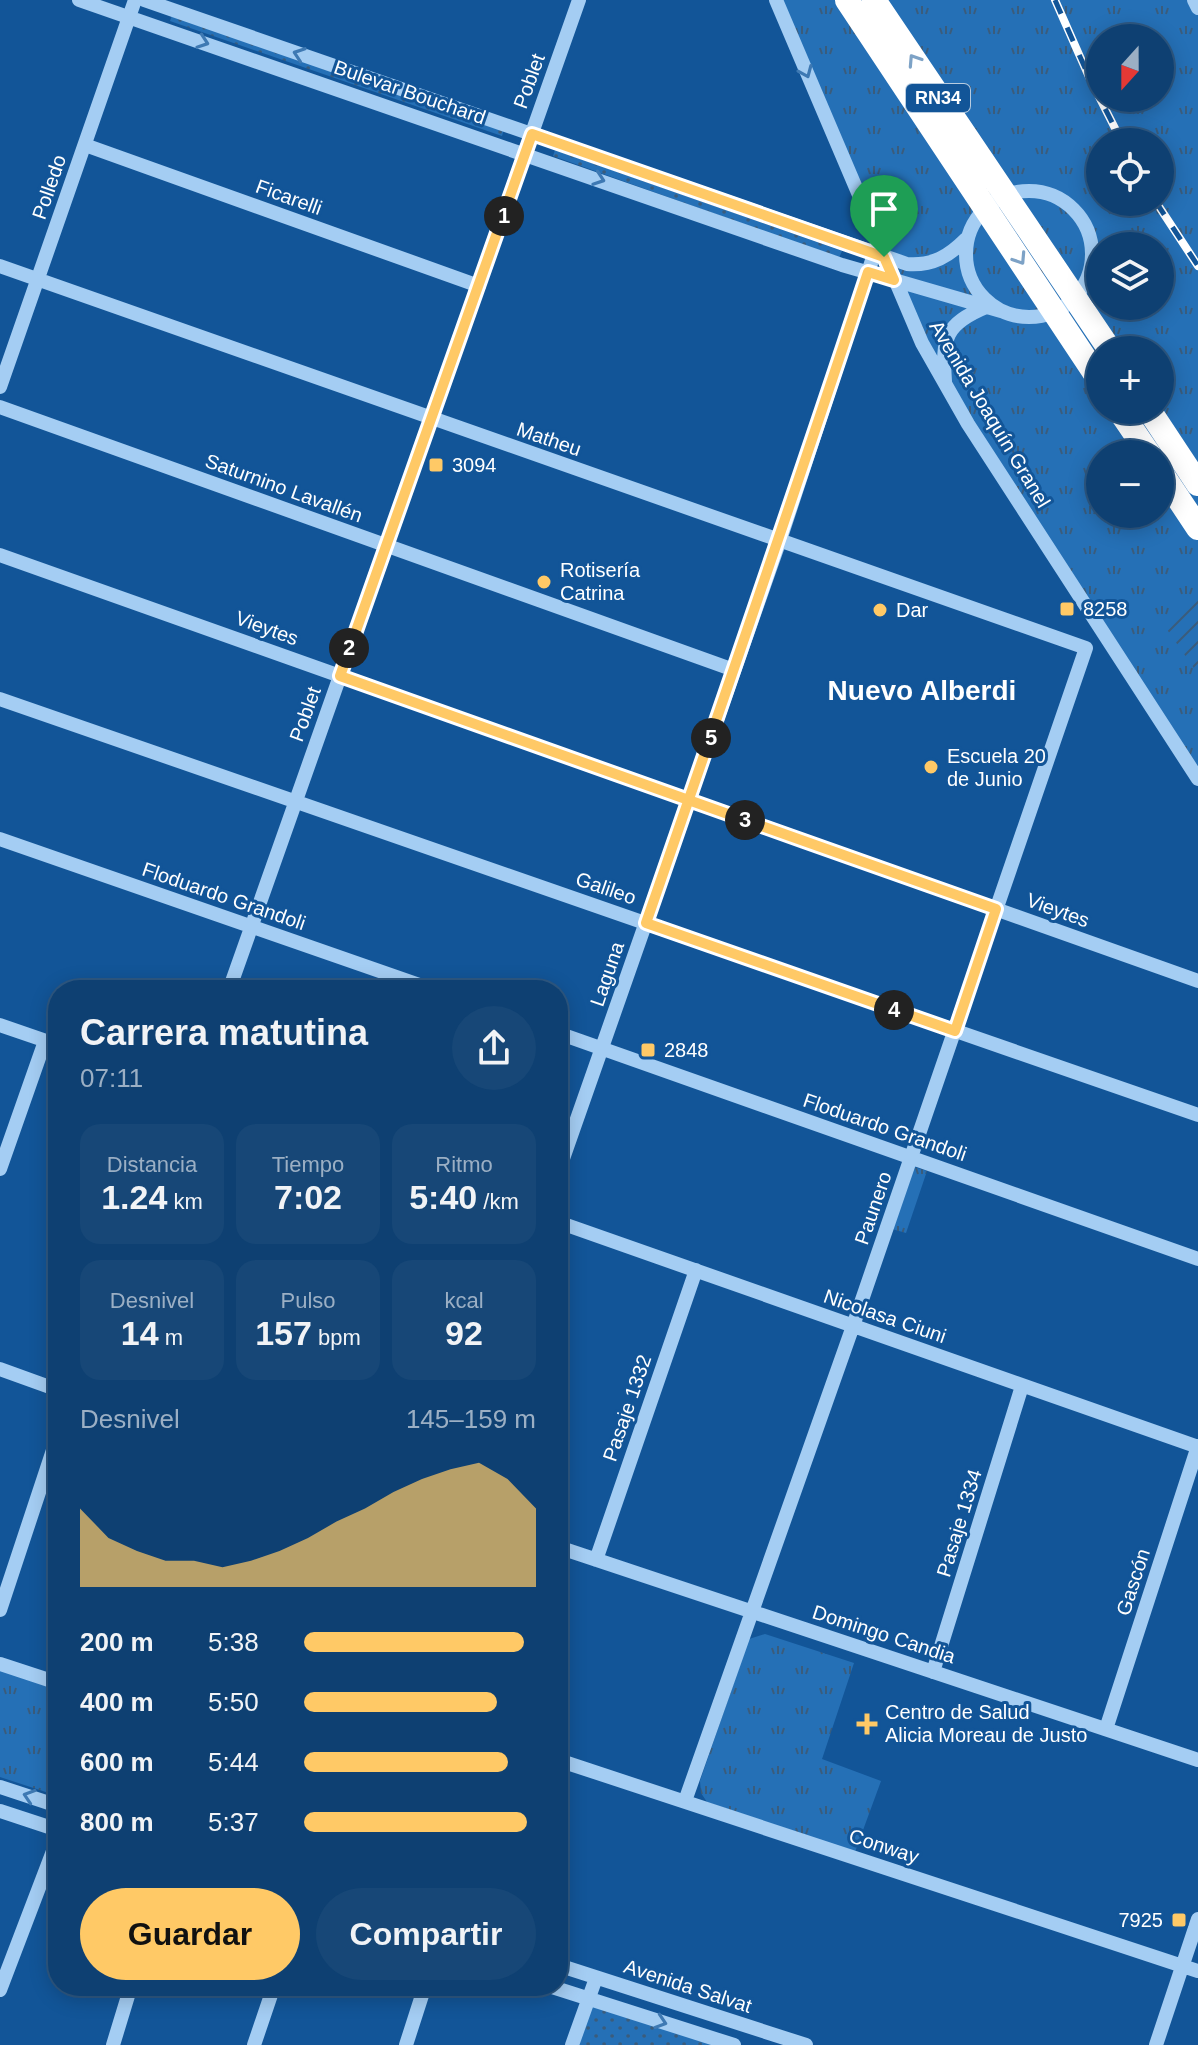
<!DOCTYPE html>
<html lang="es">
<head>
<meta charset="utf-8">
<style>
	body { margin:0; font-family:Arial,sans-serif; background:#174777; color:#f1f3f6; height:100vh; display:flex; flex-direction:column; font-size:30px; white-space:nowrap }
	* { box-sizing:border-box; margin:0 }
	p { font-size:26px; color:#9bafc4 }
	.icon { flex:none; width:44px; height:44px; fill:none; stroke:currentColor; stroke-width:2; stroke-linecap:round; stroke-linejoin:round }
	.map { position:relative; flex:1; overflow:hidden }
	.side { position:absolute; left:48px; top:980px; width:520px; height:1016px; display:flex; flex-direction:column; background:#0e4072; border-radius:32px; box-shadow:0 4px 20px #0003,0 0 0 2px #2e5984 }
	.side>* { flex:none }
	.needle { width:52px; rotate:201deg }
	.fabs { position:absolute; left:1086px; top:24px; display:grid; gap:16px }
	.fabs a { display:grid; place-items:center; width:88px; height:88px; border-radius:50%; background:#0e4072; box-shadow:0 4px 20px #0003,0 0 0 2px #2e5984; font-size:40px }
	.pin { position:absolute; display:grid; place-items:center; width:68px; height:68px; color:#fff; margin:-82px -34px; border-radius:50% 50% 50% 0; rotate:-45deg; box-shadow:0 0 8px #0007 }
	.pin .icon { rotate:45deg }
	.km { position:absolute; width:40px; height:40px; margin:-20px; border-radius:50%; background:#222; color:#fff; font-size:22px; line-height:40px; text-align:center }
	.round { display:grid; place-items:center; flex:none; width:84px; height:84px; border-radius:42px; background:#174777 }
	.overview { display:flex; align-items:center; justify-content:space-between; height:136px; padding:0 32px }
	h1 { font-size:36px; font-weight:600; line-height:60px }
	.stats { display:grid; grid-template-columns:repeat(3,1fr); gap:12px; height:136px; padding:8px 32px }
	.stats div { display:grid; align-content:center; border-radius:20px; background:#174777; text-align:center }
	.stats b { font-size:34px; font-weight:600 }
	.stats small { font-size:22px; font-weight:400 }
	.stats p { font-size:22px }
	.chart { height:224px; padding:16px 32px }
	.chart p { display:flex; justify-content:space-between }
	.chart svg { width:100%; height:144px; margin-top:8px; fill:#ffc966; opacity:.7 }
	.button { display:flex; gap:16px; margin-top:auto; padding:16px 32px }
	.button a { flex:1; height:92px; border-radius:48px; background:#ffc966; color:#111; font-size:32px; font-weight:600; line-height:92px; text-align:center }
	.button a+a { background:#174777; color:#f1f3f6 }
	ul { padding:0 32px; list-style:none; font-size:26px }
	li { display:grid; grid-template-columns:128px 96px 1fr; align-items:center; height:60px }
	li i { height:20px; border-radius:10px; background:#ffc966 }
	.map>svg:first-child { display:block }
</style>
</head>
<body>
<div class="map">
<svg width="1198" height="2045" viewBox="0 0 1198 2045">
	<defs>
		<pattern id="grass-dots" width="8" height="8" patternUnits="userSpaceOnUse" patternTransform="scale(2)"><rect width="8" height="8" fill="#2570b6"/><path d="M2 2h.1M6 6h.1" fill="none" stroke="#3a5c7c" stroke-width="1.8" stroke-linecap="round"/></pattern>
		<pattern id="park-tufts" width="24" height="20" patternUnits="userSpaceOnUse" patternTransform="scale(2)"><rect width="24" height="20" fill="#2570b6"/><path d="M3 7l-1-3M5 7V3M7 7l1-3M15 17l-1-3M17 17v-4M19 17l1-3" fill="none" stroke="#3a5c7c"/></pattern>
		<pattern id="garden-furrows" width="10" height="10" patternUnits="userSpaceOnUse" patternTransform="scale(2)"><rect width="10" height="10" fill="#2570b6"/><path d="M-1 1l2-2M0 10L10 0M9 11l2-2" fill="none" stroke="#3a5c7c"/></pattern>
	</defs>
	<rect width="100%" height="100%" fill="#125598"/>
	<path fill="url(#grass-dots)" d="M 172,15 L 504,129 L 502,136 L 170,21 Z
		M 555,150 L 842,251 L 839,258 L 553,156 Z
		M 589,1999 L 734,2045 L 572,2045 Z"/>
	<path fill="url(#park-tufts)" fill-rule="evenodd" d="M 776,0 L 1194,0 L 1198,8 L 1198,779 L 946,386 ZM 1100,38 L 1160,38 L 1160,98 L 1100,98 ZM 1100,142 L 1160,142 L 1160,202 L 1100,202 ZM 1100,246 L 1160,246 L 1160,306 L 1100,306 ZM 1100,350 L 1160,350 L 1160,410 L 1100,410 ZM 1100,454 L 1160,454 L 1160,514 L 1100,514 Z
		M 914,1167 L 927,1171 L 906,1233 L 892,1229 Z
		M 765,1634 L 854,1663 L 822,1759 L 881,1781 L 855,1852 L 707,1802 L 701,1793 L 700,1781 L 749,1639 Z
		M 0,1670 L 58,1689 L 58,1796 L 0,1777 Z"/>
	<path fill="url(#garden-furrows)" d="M 1198,596 L 1198,674 L 1161,621 Z"/>
	<g fill="none" stroke-linecap="round" stroke-linejoin="round">
		<path stroke="#a4cdf3" stroke-width="14" d="M 79,0 L 842,265 L 1001,311
			M 144,0 L 907,264 C 933,266 949,256 966,239
			M 776,0 L 922,343 L 968,424 L 1198,779
			M 1194,0 L 1198,8
			M 85,145 L 479,286
			M966 254a63 63 0 1 1 126 0a63 63 0 1 1-126 0Z
			M 0,266 L 1086,648
			M 945,381 C 942,338 945,324 986,307
			M 0,387 L 135,0
			M 0,407 L 734,670
			M 0,555 L 1198,981
			M 0,699 L 1198,1115
			M 0,839 L 434,990
			M 229,990 L 579,0
			M 0,1025 L 58,1045
			M 558,1033 L 1198,1259
			M 0,1169 L 45,1041
			M 558,1173 L 780,540 L 878,242
			M 558,1222 L 1198,1447
			M 0,1369 L 58,1390
			M 558,1547 L 1198,1760
			M 596,1560 L 696,1270
			M 0,1610 L 58,1435
			M 0,1664 L 58,1683
			M 933,1672 L 1022,1386
			M 1106,1729 L 1198,1446
			M 558,1760 L 1198,1971
			M 0,1787 L 58,1806
			M 685,1801 L 853,1326 L 1086,648
			M 0,1811 L 58,1830
			M 558,1965 L 806,2045
			M 549,1986 L 734,2045
			M 0,1990 L 58,1838
			M 113,2045 L 131,1986
			M 254,2045 L 274,1986
			M 406,2045 L 425,1986
			M 572,2045 L 596,1978
			M 1156,2045 L 1198,1919"/>
		<path stroke="#fff" stroke-width="24" d="M 847,0 L 1100,381
			M 874,0 L 1110,350
			M 1119,410 L 1149,454
			M 1149,410 L 1198,484
			M 1160,471 L 1198,528"/>
		<defs>
			<path id="rail" d="M 1055,0 L 1089,77 L 1122,142
				M 1156,202 L 1198,266"/>
		</defs>
		<use href="#rail" stroke="#fff" stroke-width="8"/>
		<use href="#rail" stroke="#125598" stroke-width="5" stroke-dasharray="15" stroke-linecap="butt"/>
	</g>
	<defs><path id="oneway-chevron" d="M-2-3.5L2.5 0L-2 3.5" fill="none" stroke-width="1.6" stroke-linecap="round" stroke-linejoin="round" transform="scale(2)"/></defs>
	<g stroke="#3e79b3">
		<use href="#oneway-chevron" transform="translate(203 42) rotate(19)"/>
		<use href="#oneway-chevron" transform="translate(299 54) rotate(-161)"/>
		<use href="#oneway-chevron" transform="translate(806 72) rotate(67)"/>
		<use href="#oneway-chevron" transform="translate(599 179) rotate(19)"/>
		<use href="#oneway-chevron" transform="translate(29 1796) rotate(-162)"/>
		<use href="#oneway-chevron" transform="translate(661 2022) rotate(18)"/>
	</g>
	<g stroke="#7da2c6">
		<use href="#oneway-chevron" transform="translate(914 60) rotate(-123)"/>
		<use href="#oneway-chevron" transform="translate(1020 259) rotate(57)"/>
	</g>
	<g fill="none" stroke-linecap="round" stroke-linejoin="round">
		<defs>
			<path id="route" d="M 884,257 L 532,134 L 340,676 C 558,753 777,832 996,909 L 955,1031 L 646,923 C 721,707 796,490 868,272 L 894,280 L 884,257"/>
		</defs>
		<use href="#route" stroke="#fff" stroke-width="16"/>
		<use href="#route" stroke="#ffc966" stroke-width="10"/>
	</g>
	<g fill="#ffc966" stroke="#125598" stroke-width="3">
		<rect x="428" y="457" width="16" height="16" rx="4"/>
		<circle cx="544" cy="582" r="8"/>
		<rect x="1059" y="601" width="16" height="16" rx="4"/>
		<circle cx="880" cy="610" r="8"/>
		<circle cx="931" cy="767" r="8"/>
		<rect x="640" y="1042" width="16" height="16" rx="4"/>
		<path d="M863 1712h8v8h8v8h-8v8h-8v-8h-8v-8h8z"/>
		<rect x="1171" y="1912" width="16" height="16" rx="4"/>
	</g>
	<g text-anchor="middle" dominant-baseline="central" stroke-width="6" stroke-linejoin="round" paint-order="stroke">
		<rect fill="#125598" stroke="#b8cce0" stroke-width="2" x="906" y="84" width="64" height="28" rx="6"/>
		<g font-size="18" font-weight="bold" fill="#fff">
			<text x="938" y="98">RN34</text>
		</g>
		<g font-size="20" fill="#fff" stroke="#125598">
			<text transform="translate(529 81) rotate(-70)">Poblet</text>
			<text transform="translate(410 92) rotate(19)">Bulevar Bouchard</text>
			<text transform="translate(49 187) rotate(-71)">Polledo</text>
			<text transform="translate(289 197) rotate(20)">Ficarelli</text>
			<text transform="translate(990 414) rotate(59)">Avenida Joaquín Granel</text>
			<text transform="translate(549 439) rotate(19)">Matheu</text>
			<text transform="translate(284 488) rotate(20)">Saturnino Lavallén</text>
			<text transform="translate(267 628) rotate(20)">Vieytes</text>
			<text transform="translate(305 714) rotate(-70)">Poblet</text>
			<text transform="translate(606 888) rotate(19)">Galileo</text>
			<text transform="translate(224 896) rotate(19)">Floduardo Grandoli</text>
			<text transform="translate(1058 910) rotate(20)">Vieytes</text>
			<text transform="translate(607 974) rotate(-71)">Laguna</text>
			<text transform="translate(885 1127) rotate(19)">Floduardo Grandoli</text>
			<text transform="translate(873 1208) rotate(-71)">Paunero</text>
			<text transform="translate(885 1316) rotate(19)">Nicolasa Ciuni</text>
			<text transform="translate(627 1408) rotate(-71)">Pasaje 1332</text>
			<text transform="translate(959 1523) rotate(-73)">Pasaje 1334</text>
			<text transform="translate(1133 1582) rotate(-72)">Gascón</text>
			<text transform="translate(884 1634) rotate(18)">Domingo Candia</text>
			<text transform="translate(884 1846) rotate(18)">Conway</text>
			<text transform="translate(688 1986) rotate(18)">Avenida Salvat</text>
		</g>
		<g font-size="20" fill="#fff" stroke="#125598" text-anchor="start">
			<text x="452" y="465">3094</text>
			<text x="560" y="570">Rotisería<tspan x="560" dy="23">Catrina</tspan></text>
			<text x="1083" y="609">8258</text>
			<text x="896" y="610">Dar</text>
			<text x="947" y="756">Escuela 20<tspan x="947" dy="23">de Junio</tspan></text>
			<text x="664" y="1050">2848</text>
			<text x="885" y="1712">Centro de Salud<tspan x="885" dy="23">Alicia Moreau de Justo</tspan></text>
			<text x="1163" y="1920" text-anchor="end">7925</text>
		</g>
		<g font-size="28" font-weight="bold" fill="#fff" stroke="#125598">
			<text x="922" y="690">Nuevo Alberdi</text>
		</g>
	</g>
</svg>
<div class="fabs">
<a><svg class="needle" viewBox="-14 -14 28 28"><path d="M0-13l5 13h-10z" fill="#e53935"/><path d="M0 13l5-13h-10z" fill="#9bafc4"/></svg></a>
<a><svg class="icon" aria-label="locate" viewBox="0 0 24 24"><circle cx="12" cy="12" r="6"/><path d="M12 2v4M12 18v4M2 12h4M18 12h4"/></svg></a>
<a><svg class="icon" aria-label="layers" viewBox="0 0 24 24"><path d="M12 4l9 5-9 5-9-5zM3 14l9 5 9-5"/></svg></a>
<a>+</a>
<a>−</a>
</div>
<div class="pin" style="left:884px;top:257px;background:#1e9e55"><svg class="icon" aria-label="arrive" viewBox="0 0 24 24"><path d="M6 21V4h12l-3 4 3 4H6"/></svg></div>
<b class="km" style="left:504px;top:216px">1</b>
<b class="km" style="left:349px;top:648px">2</b>
<b class="km" style="left:745px;top:820px">3</b>
<b class="km" style="left:894px;top:1010px">4</b>
<b class="km" style="left:711px;top:738px">5</b>
<section class="side">
<div class="overview"><div><h1>Carrera matutina</h1><p>07:11</p></div><a class="round"><svg class="icon" aria-label="share" viewBox="0 0 24 24"><path d="M12 15V3M7 8l5-5 5 5M5 13v7h14v-7"/></svg></a></div>
<div class="stats">
<div><p>Distancia</p><b>1.24<small> km</small></b></div>
<div><p>Tiempo</p><b>7:02</b></div>
<div><p>Ritmo</p><b>5:40<small> /km</small></b></div>
</div>
<div class="stats">
<div><p>Desnivel</p><b>14<small> m</small></b></div>
<div><p>Pulso</p><b>157<small> bpm</small></b></div>
<div><p>kcal</p><b>92</b></div>
</div>
<div class="chart"><p><span>Desnivel</span>145–159 m</p>
<svg viewBox="0 0 160 44" preserveAspectRatio="none"><path d="M0 44V20L10 29L20 33L30 36L40 36L50 38L60 36L70 33L80 29L90 24L100 20L110 15L120 11L130 8L140 6L150 11L160 20V44z"/></svg>
</div>
<ul>
<li><b>200 m</b>5:38<i style="width:95%"></i></li>
<li><b>400 m</b>5:50<i style="width:83%"></i></li>
<li><b>600 m</b>5:44<i style="width:88%"></i></li>
<li><b>800 m</b>5:37<i style="width:96%"></i></li>
</ul>
<div class="button"><a>Guardar</a><a>Compartir</a></div>
</section>
</div>
</body>
</html>
